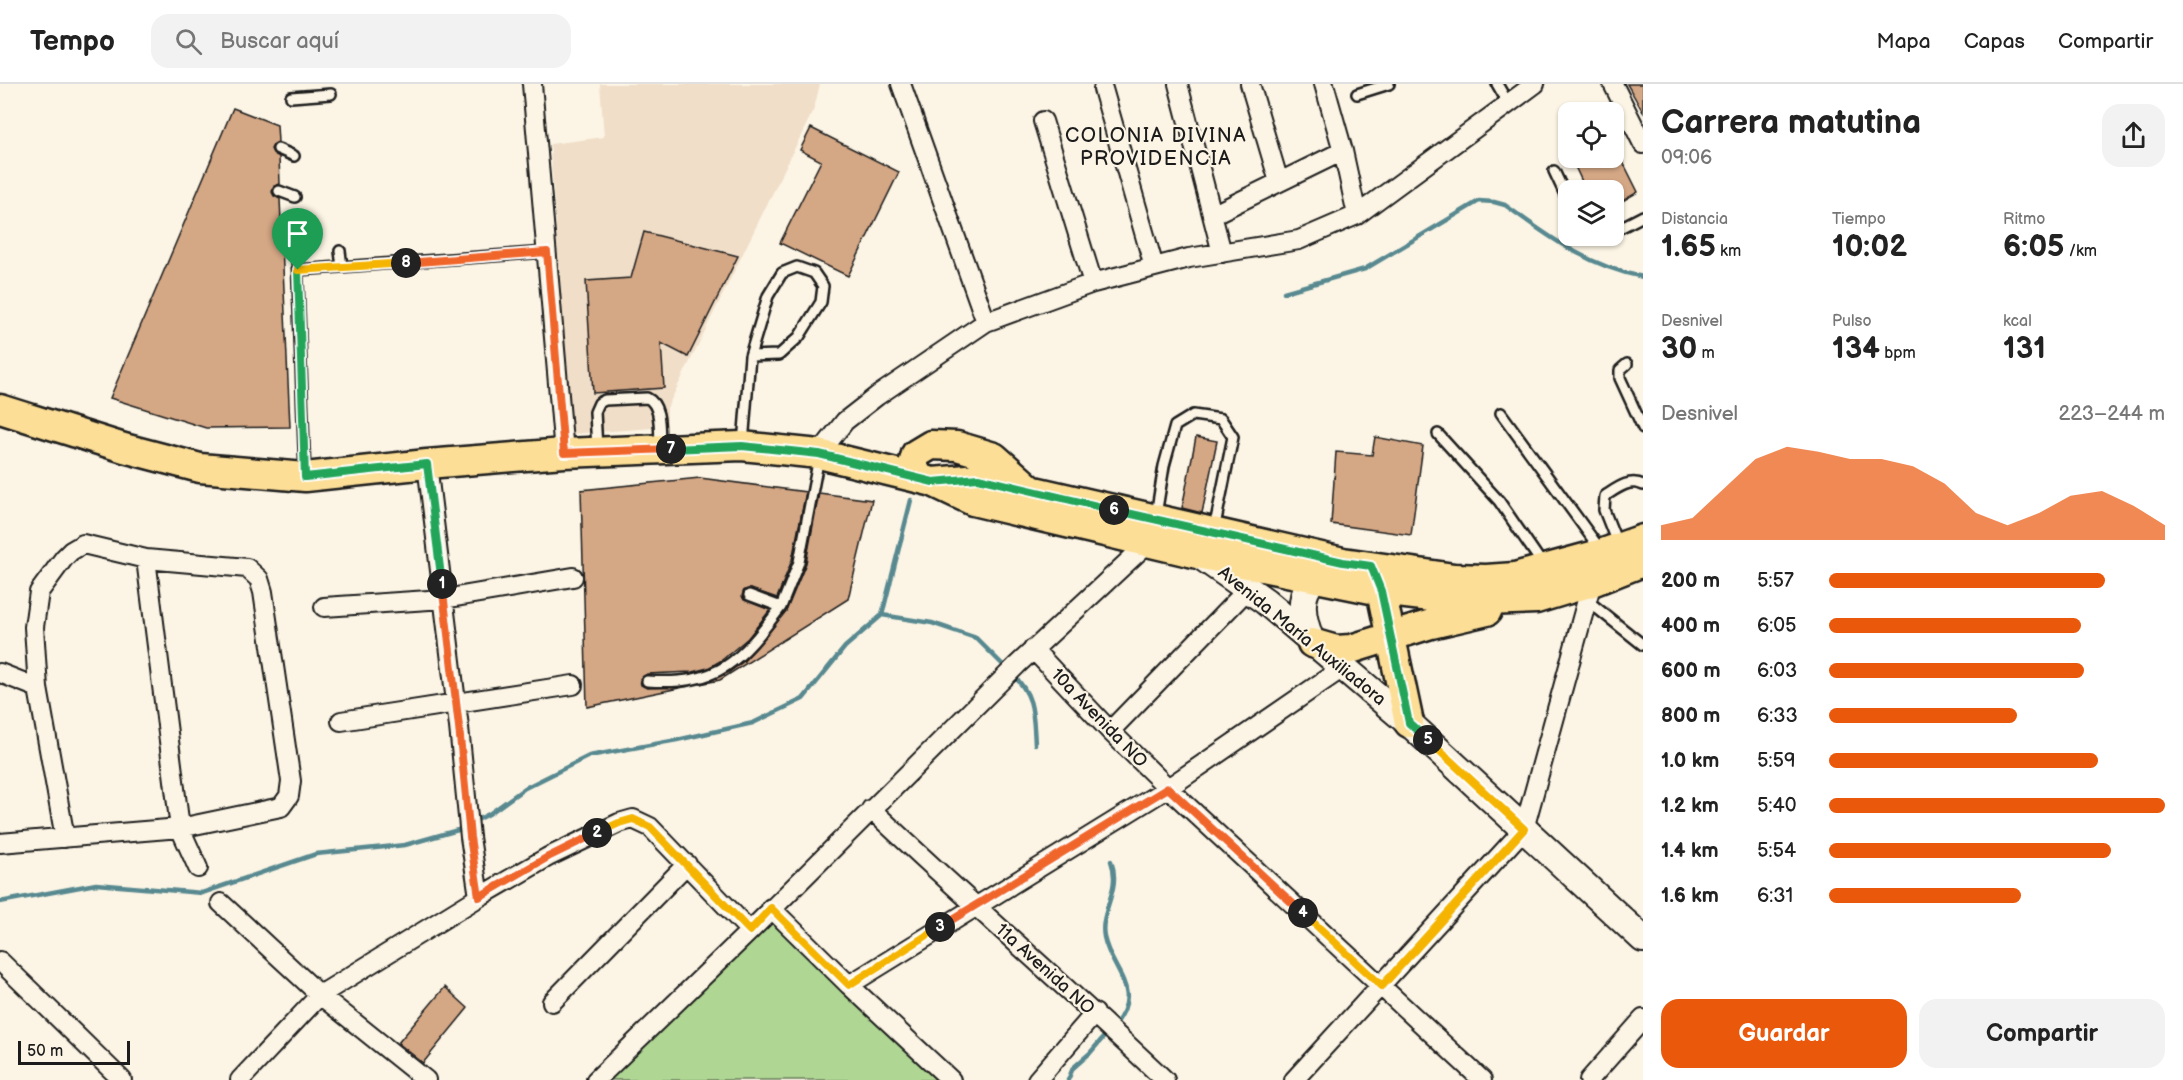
<!DOCTYPE html>
<html lang="es">
<head>
<meta charset="utf-8">
<style>
	body { margin:0; font-family:"Balsamiq Sans",sans-serif; background:#f2f2f2; color:#222; height:100vh; display:flex; flex-direction:column; font-size:22px; white-space:nowrap }
	* { box-sizing:border-box; margin:0 }
	p { font-size:20px; color:#767676 }
	.icon { flex:none; width:33px; height:33px; fill:none; stroke:currentColor; stroke-width:2; stroke-linecap:round; stroke-linejoin:round }
	.map { position:relative; flex:1; overflow:hidden }
	.side { display:flex; flex-direction:column; background:#fff; width:540px }
	.side>* { flex:none }
	.controls { position:absolute; left:1558px; top:18px; display:grid; gap:12px }
	.controls a { display:grid; place-items:center; width:66px; height:66px; border-radius:12px; background:#fff; box-shadow:0 2px 4px #0004; font-size:30px }
	.scale { position:absolute; left:18px; bottom:15px; width:112px; box-sizing:border-box; padding-left:6px; border:3px solid #1c1c1c; border-top:0; font-size:16px; line-height:21px; white-space:nowrap; color:#1c1c1c; -webkit-text-stroke:4px #fcf5e5; paint-order:stroke }
	.pin { position:absolute; display:grid; place-items:center; width:51px; height:51px; color:#fff; margin:-62px -26px; border-radius:50% 50% 50% 0; rotate:-45deg; box-shadow:0 0 6px #0007 }
	.pin .icon { rotate:45deg }
	.km { position:absolute; width:30px; height:30px; margin:-15px; border-radius:50%; background:#222; color:#fff; font-size:16px; line-height:30px; text-align:center }
	.round { display:grid; place-items:center; flex:none; width:63px; height:63px; border-radius:18px; background:#f2f2f2 }
	.overview { display:flex; align-items:center; justify-content:space-between; height:102px; padding:0 18px }
	h1 { font-size:33px; font-weight:700; line-height:45px }
	.stats { display:grid; grid-template-columns:repeat(3,1fr); gap:9px; height:102px; padding:6px 18px }
	.stats div { display:grid; align-content:center }
	.stats b { font-size:30px; font-weight:700 }
	.stats small { font-size:16px; font-weight:400 }
	.stats p { font-size:16px }
	.chart { height:168px; padding:12px 18px }
	.chart p { display:flex; justify-content:space-between }
	.chart svg { width:100%; height:108px; margin-top:6px; fill:#ea580c; opacity:.7 }
	.button { display:flex; gap:12px; margin-top:auto; padding:12px 18px }
	.button a { flex:1; height:69px; border-radius:18px; background:#ea580c; color:#fff; font-size:24px; font-weight:700; line-height:69px; text-align:center }
	.button a+a { background:#f2f2f2; color:#222 }
	ul { padding:0 18px; list-style:none; font-size:20px }
	li { display:grid; grid-template-columns:96px 72px 1fr; align-items:center; height:45px }
	li i { height:15px; border-radius:8px; background:#ea580c }
	header { display:flex; align-items:center; gap:36px; box-sizing:border-box; height:84px; padding:0 30px; background:#fff; border-bottom:2px solid #e0e0e0 }
	header strong { font-size:28px }
	nav { display:flex; gap:33px; margin-inline-start:auto; font-size:21px }
	.search { width:420px; height:54px; background:#f2f2f2; display:flex; align-items:center; gap:15px; box-sizing:border-box; padding:0 21px; border-radius:18px; color:#767676; font-size:22px }
	main { display:flex; flex:1; min-height:0 }
	.map>svg:first-child { display:block }
</style>
</head>
<body>
<header>
<strong>Tempo</strong>
<div class="search"><svg class="icon" aria-label="search" viewBox="0 0 24 24"><circle cx="10" cy="10" r="6"/><path d="M15 15l6 6"/></svg>Buscar aquí</div>
<nav><a>Mapa</a><a>Capas</a><a>Compartir</a></nav>
</header>
<main>
<div class="map">
<svg width="1643" height="996" viewBox="0 0 1643 996">
	<rect width="100%" height="100%" fill="#fcf5e5"/>
	<filter id="ink" filterUnits="userSpaceOnUse"><feTurbulence type="fractalNoise" baseFrequency=".0167" numOctaves="2"/><feDisplacementMap in="SourceGraphic" scale="12" xChannelSelector="R" yChannelSelector="G"/><feConvolveMatrix kernelMatrix="1 2 1 2 8 2 1 2 1" color-interpolation-filters="sRGB"/></filter>
	<g filter="url(#ink)">
		<path fill="#f0dec8" d="M 600,0 L 820,0 L 814,25 L 667,324 L 667,343 L 571,350 L 550,60 L 604,53 Z"/>
		<path fill="#afd793" stroke="#667a58" stroke-width="1.5" d="M 771,824 L 951,996 L 610,996 L 603,989 Z"/>
		<g fill="none" stroke-linecap="round" stroke-linejoin="round">
			<path stroke="#598990" stroke-width="4.5" d="M 1284,208 L 1365,185 L 1479,117 L 1494,118 L 1505,121 C 1548,152 1589,183 1643,193
				M 882,531 L 932,539 L 976,554 L 1007,585
				M 1013,591 C 1035,612 1033,631 1035,660
				M 473,738 L 489,730 L 525,704 L 589,672 L 677,656 L 753,639 L 803,615 L 845,563 L 882,531 L 911,416
				M 1111,777 C 1122,806 1099,827 1104,853 C 1111,888 1145,905 1114,942
				M 0,818 L 96,800 L 202,809 L 316,770 L 405,761 L 458,746 L 465,742
				M 1068,996 L 1073,984 L 1090,969 L 1108,948"/>
		</g>
		<path fill="#d4a785" stroke="#1c1c1c" stroke-width="1.5" d="M 1627,0 L 1643,0 L 1643,28 Z
			M 233,24 L 277,41 L 278,58 L 274,60 L 271,65 L 273,69 L 279,73 L 280,100 L 274,102 L 272,108 L 274,112 L 280,115 L 290,343 L 206,344 L 110,314 Z
			M 811,44 L 899,88 L 848,192 L 780,159 L 821,77 L 800,66 Z
			M 1571,74 L 1621,74 L 1638,108 L 1614,122 L 1614,106 L 1586,106 Z
			M 644,148 L 738,172 L 688,273 L 661,259 L 664,304 L 593,309 L 586,197 L 631,194 Z
			M 1196,353 L 1217,357 L 1202,429 L 1182,424 Z
			M 1375,353 L 1423,362 L 1411,451 L 1331,440 L 1336,368 L 1372,371 Z
			M 700,394 L 806,408 L 792,476 L 777,514 L 751,505 L 744,506 L 742,512 L 744,516 L 770,526 L 748,554 L 722,576 L 708,584 L 692,588 L 647,590 L 640,596 L 641,601 L 647,604 L 689,602 L 587,623 L 581,406 Z
			M 819,409 L 872,416 L 848,515 L 720,596 L 700,600 L 729,588 L 744,577 L 786,527 L 806,479 Z
			M 445,903 L 468,924 L 423,979 L 398,959 Z"/>
		<g fill="none" stroke-linecap="round" stroke-linejoin="round">
			<defs>
				<path id="lane" d="M 1497,0 L 1508,19
					M 1357,10 L 1389,0
					M 291,13 L 331,10
					M 278,65 L 294,72
					M 1554,87 L 1569,119
					M 279,107 L 295,113
					M 1614,147 L 1643,132
					M 1589,152 L 1605,152
					M 340,167 L 342,183
					M 297,171 L 305,391
					M 298,186 L 547,168
					M 1627,280 L 1620,286 L 1620,294 L 1643,344
					M 1501,329 L 1600,465
					M 1438,350 L 1499,417 L 1543,481
					M 743,360 L 750,272 L 768,212 L 782,189 L 797,183 L 814,189 L 823,202 L 821,218 L 799,253 L 779,271 L 750,272
					M 597,365 L 595,328 L 599,319 L 605,316 L 647,314 C 662,321 659,347 660,361
					M 1156,431 L 1164,382 L 1175,342 L 1193,331 L 1221,335 L 1233,353 L 1214,446
					M 1617,459 L 1604,426 L 1605,412 C 1616,405 1629,394 1643,401
					M 749,511 L 781,523 L 799,478 L 819,373
					M 1588,517 L 1643,561
					M 647,597 C 720,602 740,577 781,523"/>
				<path id="street" d="M 532,0 L 564,369
					M 901,0 L 986,238
					M 1178,0 L 1222,169
					M 1250,0 L 1279,98
					M 1324,0 L 1343,67 L 1357,131
					M 1613,0 L 1643,60
					M 1103,5 L 1154,183
					M 1043,37 L 1093,199
					M 1212,131 L 1343,67
					M 819,370 L 845,337 L 877,312 L 986,238 L 1093,199 L 1189,174 L 1299,156 L 1357,131 L 1535,0
					M 427,380 L 459,643 L 470,753 L 479,813
					M 146,475 L 180,744 L 198,784
					M 324,523 L 444,515 L 573,493
					M 1033,565 L 1110,647 L 1168,704 L 1482,996
					M 0,589 L 38,604 L 65,754
					M 341,637 L 573,601
					M 1110,647 L 1248,505
					M 871,725 C 968,817 1068,904 1165,996
					M 0,759 L 180,744 L 281,723 L 289,712 L 291,697 L 263,508 L 259,495 L 247,484 L 146,475 L 83,460 L 71,467 L 64,474 L 39,508 L 34,543 L 38,604
					M 221,819 L 320,911 L 426,996
					M 771,824 L 849,901 L 951,996
					M 0,877 L 122,996
					M 849,901 L 1168,704 L 1344,583
					M 552,918 L 687,780
					M 240,996 L 320,911 L 479,813 L 548,773 L 619,739 L 633,735 L 650,743 L 750,847
					M 596,996 L 750,847 L 1017,581 L 1149,458
					M 1037,996 L 1095,929
					M 1294,996 L 1524,745 L 1592,498
					M 1589,996 L 1643,935"/>
				<path id="secondary" d="M 1198,470 L 1265,517 L 1409,639 L 1643,855
					M 1312,559 C 1299,528 1296,502 1329,483"/>
				<path id="primary" d="M 0,325 L 124,364 L 200,384 L 305,393 L 427,380 L 564,369 L 742,362 L 819,370 L 933,398 L 973,417 L 1198,470 L 1381,507 L 1448,515 L 1486,517 L 1536,515 L 1592,498 L 1643,478
					M 919,394 L 913,381 L 916,370 L 931,361 L 957,362 L 994,373 L 1030,405
					M 933,398 L 978,394 L 1343,478 L 1454,494 L 1486,495 L 1515,493 L 1603,469 L 1643,455
					M 1375,493 L 1381,507 L 1409,639
					M 1312,559 L 1336,566 L 1351,565 L 1431,540 L 1487,527"/>
			</defs>
			<use href="#lane" stroke="#1c1c1c" stroke-width="14"/>
			<use href="#street" stroke="#1c1c1c" stroke-width="22"/>
			<use href="#secondary" stroke="#1c1c1c" stroke-width="30"/>
			<use href="#primary" stroke="#1c1c1c" stroke-width="33"/>
			<use href="#lane" stroke="#fcf5e5" stroke-width="9"/>
			<use href="#street" stroke="#fcf5e5" stroke-width="18"/>
			<use href="#secondary" stroke="#fcf5e5" stroke-width="26"/>
			<use href="#primary" stroke="#fcde96" stroke-width="28"/>
		</g>
	</g>
	<g fill="none" stroke-linecap="round" stroke-linejoin="round" filter="url(#ink)">
		<defs>
			<path id="split-1" d="M 298,186 L 305,393 L 427,380 L 442,500"/>
			<path id="split-2" d="M 442,500 L 459,643 L 470,753 L 479,813 L 548,773 L 597,749"/>
			<path id="split-3" d="M 597,749 L 619,739 L 633,735 L 650,743 L 750,847 L 771,824 L 849,901 L 940,843"/>
			<path id="split-4" d="M 940,843 L 1168,704 L 1303,829"/>
			<path id="split-5" d="M 1303,829 L 1382,902 L 1524,745 L 1428,656"/>
			<path id="split-6" d="M 1114,426 L 1343,478 L 1371,482 L 1381,507 L 1409,639 L 1428,656"/>
			<path id="split-7" d="M 671,365 L 742,362 L 819,370 L 933,398 L 978,394 L 1114,426"/>
			<path id="split-8" d="M 406,179 L 547,168 L 564,369 L 671,365"/>
			<path id="split-9" d="M 298,186 L 406,179"/>
		</defs>
		<use href="#split-1" stroke="#fff" stroke-width="12"/>
		<use href="#split-2" stroke="#fff" stroke-width="12"/>
		<use href="#split-3" stroke="#fff" stroke-width="12"/>
		<use href="#split-4" stroke="#fff" stroke-width="12"/>
		<use href="#split-5" stroke="#fff" stroke-width="12"/>
		<use href="#split-6" stroke="#fff" stroke-width="12"/>
		<use href="#split-7" stroke="#fff" stroke-width="12"/>
		<use href="#split-8" stroke="#fff" stroke-width="12"/>
		<use href="#split-9" stroke="#fff" stroke-width="12"/>
		<use href="#split-1" stroke="#22a559" stroke-width="8"/>
		<use href="#split-2" stroke="#f0652b" stroke-width="8"/>
		<use href="#split-3" stroke="#f5b400" stroke-width="8"/>
		<use href="#split-4" stroke="#f0652b" stroke-width="8"/>
		<use href="#split-5" stroke="#f5b400" stroke-width="8"/>
		<use href="#split-6" stroke="#22a559" stroke-width="8"/>
		<use href="#split-7" stroke="#22a559" stroke-width="8"/>
		<use href="#split-8" stroke="#f0652b" stroke-width="8"/>
		<use href="#split-9" stroke="#f5b400" stroke-width="8"/>
	</g>
	<g text-anchor="middle" dominant-baseline="central" stroke-width="4.5" stroke-linejoin="round" paint-order="stroke">
		<g font-size="18" fill="#1c1c1c" stroke="#fcf5e5">
			<text transform="translate(1302 552) rotate(39)">Avenida María Auxiliadora</text>
			<text transform="translate(1099 634) rotate(46)">10a Avenida NO</text>
			<text transform="translate(1045 885) rotate(42)">11a Avenida NO</text>
		</g>
		<g font-size="20" letter-spacing="1.5" fill="#1c1c1c" stroke="#fcf5e5">
			<text x="1156" y="52">COLONIA DIVINA<tspan x="1156" dy="23">PROVIDENCIA</tspan></text>
		</g>
	</g>
</svg>
<div class="controls">
<a><svg class="icon" aria-label="locate" viewBox="0 0 24 24"><circle cx="12" cy="12" r="6"/><path d="M12 2v4M12 18v4M2 12h4M18 12h4"/></svg></a>
<a><svg class="icon" aria-label="layers" viewBox="0 0 24 24"><path d="M12 4l9 5-9 5-9-5zM3 14l9 5 9-5"/></svg></a>
</div>
<div class="scale">50 m</div>
<div class="pin" style="left:298px;top:186px;background:#1e9e55"><svg class="icon" aria-label="arrive" viewBox="0 0 24 24"><path d="M6 21V4h12l-3 4 3 4H6"/></svg></div>
<b class="km" style="left:442px;top:500px">1</b>
<b class="km" style="left:597px;top:749px">2</b>
<b class="km" style="left:940px;top:843px">3</b>
<b class="km" style="left:1303px;top:829px">4</b>
<b class="km" style="left:1428px;top:656px">5</b>
<b class="km" style="left:1114px;top:426px">6</b>
<b class="km" style="left:671px;top:365px">7</b>
<b class="km" style="left:406px;top:179px">8</b>
</div>
<section class="side">
<div class="overview"><div><h1>Carrera matutina</h1><p>09:06</p></div><a class="round"><svg class="icon" aria-label="share" viewBox="0 0 24 24"><path d="M12 15V3M7 8l5-5 5 5M5 13v7h14v-7"/></svg></a></div>
<div class="stats">
<div><p>Distancia</p><b>1.65<small> km</small></b></div>
<div><p>Tiempo</p><b>10:02</b></div>
<div><p>Ritmo</p><b>6:05<small> /km</small></b></div>
</div>
<div class="stats">
<div><p>Desnivel</p><b>30<small> m</small></b></div>
<div><p>Pulso</p><b>134<small> bpm</small></b></div>
<div><p>kcal</p><b>131</b></div>
</div>
<div class="chart"><p><span>Desnivel</span>223–244 m</p>
<svg viewBox="0 0 160 44" preserveAspectRatio="none"><path d="M0 44V38L10 35L20 23L30 11L40 6L50 8L60 11L70 11L80 14L90 21L100 33L110 38L120 33L130 26L140 24L150 30L160 38V44z"/></svg>
</div>
<ul>
<li><b>200 m</b>5:57<i style="width:82%"></i></li>
<li><b>400 m</b>6:05<i style="width:75%"></i></li>
<li><b>600 m</b>6:03<i style="width:76%"></i></li>
<li><b>800 m</b>6:33<i style="width:56%"></i></li>
<li><b>1.0 km</b>5:59<i style="width:80%"></i></li>
<li><b>1.2 km</b>5:40<i style="width:100%"></i></li>
<li><b>1.4 km</b>5:54<i style="width:84%"></i></li>
<li><b>1.6 km</b>6:31<i style="width:57%"></i></li>
</ul>
<div class="button"><a>Guardar</a><a>Compartir</a></div>
</section>
</main>
</body>
</html>
